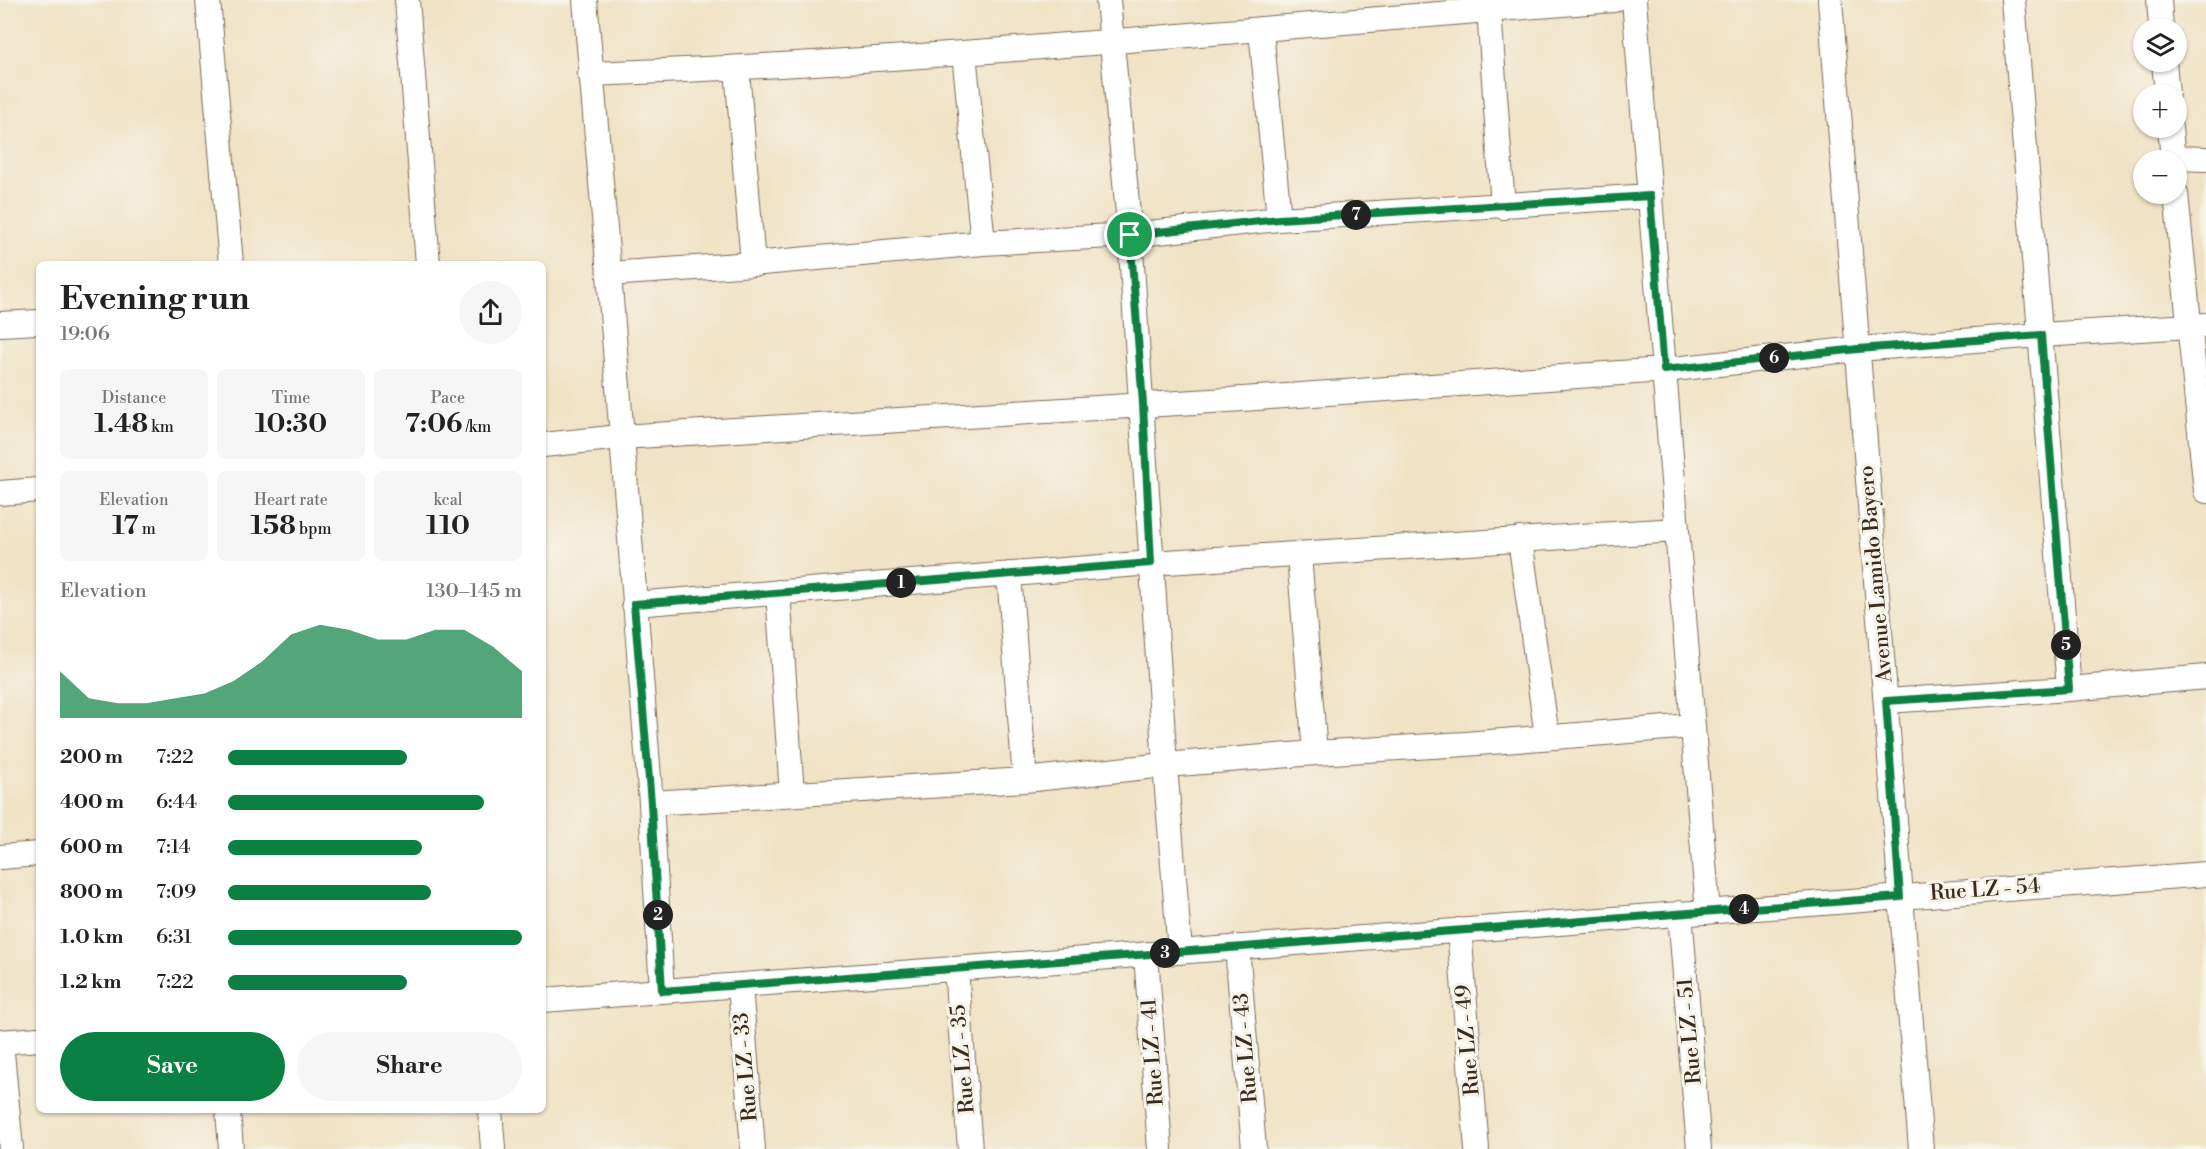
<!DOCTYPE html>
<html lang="en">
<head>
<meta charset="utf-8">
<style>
	body { margin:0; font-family:"Libre Bodoni",serif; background:#f6f6f6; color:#222; height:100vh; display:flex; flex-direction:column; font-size:22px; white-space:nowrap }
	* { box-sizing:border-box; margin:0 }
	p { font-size:20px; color:#767676 }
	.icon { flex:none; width:33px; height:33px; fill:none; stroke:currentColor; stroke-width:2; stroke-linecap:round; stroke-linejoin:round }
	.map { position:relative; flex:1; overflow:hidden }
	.panel { position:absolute; left:36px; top:261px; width:510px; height:852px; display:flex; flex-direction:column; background:#fff; border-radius:9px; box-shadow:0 2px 4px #0004 }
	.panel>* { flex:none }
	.buttons { position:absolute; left:2133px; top:18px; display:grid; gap:12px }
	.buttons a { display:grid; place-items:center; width:54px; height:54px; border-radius:50%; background:#fff; box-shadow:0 2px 4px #0004; font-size:30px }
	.pin { position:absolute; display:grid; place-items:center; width:51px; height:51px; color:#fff; margin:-26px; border:3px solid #fff; border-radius:50%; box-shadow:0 2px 6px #0007 }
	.km { position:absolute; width:30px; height:30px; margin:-15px; border-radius:50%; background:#222; color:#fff; font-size:16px; line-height:30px; text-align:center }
	.round { display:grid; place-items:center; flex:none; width:63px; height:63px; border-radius:32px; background:#f6f6f6 }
	.overview { display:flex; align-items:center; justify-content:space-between; height:102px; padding:0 24px }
	h1 { font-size:33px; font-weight:700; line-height:45px }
	.stats { display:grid; grid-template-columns:repeat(3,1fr); gap:9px; height:102px; padding:6px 24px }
	.stats div { display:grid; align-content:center; border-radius:9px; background:#f6f6f6; text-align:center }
	.stats b { font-size:26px; font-weight:700 }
	.stats small { font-size:16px; font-weight:400 }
	.stats p { font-size:16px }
	.chart { height:168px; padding:12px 24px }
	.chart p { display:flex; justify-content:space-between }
	.chart svg { width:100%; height:108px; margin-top:6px; fill:#0b8043; opacity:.7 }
	.cta { display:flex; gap:12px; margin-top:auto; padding:12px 24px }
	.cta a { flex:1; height:69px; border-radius:36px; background:#0b8043; color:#fff; font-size:24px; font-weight:700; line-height:69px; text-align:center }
	.cta a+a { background:#f6f6f6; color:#222 }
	ul { padding:0 24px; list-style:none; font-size:20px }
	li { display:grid; grid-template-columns:96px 72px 1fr; align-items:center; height:45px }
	li i { height:15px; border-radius:8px; background:#0b8043 }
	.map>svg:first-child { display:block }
</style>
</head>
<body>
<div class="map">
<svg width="2206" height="1149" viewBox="0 0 2206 1149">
	<rect width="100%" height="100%" fill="#f7f3e8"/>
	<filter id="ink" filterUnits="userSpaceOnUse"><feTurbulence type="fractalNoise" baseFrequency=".0167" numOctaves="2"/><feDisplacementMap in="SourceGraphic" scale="12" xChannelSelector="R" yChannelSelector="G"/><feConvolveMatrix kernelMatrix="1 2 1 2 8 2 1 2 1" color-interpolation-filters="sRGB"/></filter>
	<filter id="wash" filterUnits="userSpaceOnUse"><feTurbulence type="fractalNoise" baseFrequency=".008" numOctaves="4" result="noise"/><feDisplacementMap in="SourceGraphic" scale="24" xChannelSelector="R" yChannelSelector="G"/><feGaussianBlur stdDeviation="1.35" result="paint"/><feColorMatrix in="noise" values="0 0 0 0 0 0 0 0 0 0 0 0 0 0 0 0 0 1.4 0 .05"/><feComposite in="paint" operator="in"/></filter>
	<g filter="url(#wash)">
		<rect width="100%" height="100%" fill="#f0e2c4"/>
	</g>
	<g filter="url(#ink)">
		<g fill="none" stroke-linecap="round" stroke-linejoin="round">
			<defs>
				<path id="minor" d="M 208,0 L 231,264
					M 407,0 L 428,264
					M 585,0 L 609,274 L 651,803 L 662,991
					M 1108,0 L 1130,235 L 1165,765 L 1180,952
					M 1634,0 L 1708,912
					M 1830,0 L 1921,1149
					M 2013,0 L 2069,689
					M 2159,0 L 2161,28
					M 1489,10 L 1503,207
					M 1261,30 L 1279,219
					M 964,53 L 983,243
					M 2164,62 L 2167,94
					M 737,69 L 753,264
					M 590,74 C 932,62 1273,26 1614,0
					M 2170,128 L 2173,160
					M 2173,158 L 2206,159
					M 2176,194 L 2206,491
					M 609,274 L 753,264 L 983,243 L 1130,235 L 1279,219 L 1651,196
					M 0,324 L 39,322
					M 543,445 L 621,437 L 1228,400 L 1664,370 L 1858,349 L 2041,335 L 2206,325
					M 0,493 L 39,490
					M 1520,539 L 1547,737
					M 1299,555 L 1315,753
					M 1009,574 L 1025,780
					M 778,592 L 792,794
					M 634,604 L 1151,563 L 1677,530
					M 1886,701 L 2069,689 L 2206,677
					M 651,803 L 1025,780 L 1165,765 L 1315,753 L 1465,744 L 1692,726
					M 0,857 L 39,854
					M 1680,913 L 1699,1149
					M 1459,930 L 1477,1149
					M 1237,947 L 1254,1149
					M 1146,954 L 1160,1149
					M 956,969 L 970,1149
					M 740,985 L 753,1149
					M 543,1000 L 2206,874
					M 1,1041 L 11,1149
					M 0,1042 L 39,1039
					M 228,1110 L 231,1149
					M 490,1110 L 493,1149"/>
			</defs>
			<use href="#minor" stroke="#7a6a58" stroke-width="26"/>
			<use href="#minor" stroke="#fff" stroke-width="24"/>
		</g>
	</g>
	<g fill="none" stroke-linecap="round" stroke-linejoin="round" filter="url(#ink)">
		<defs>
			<path id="route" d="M 1650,196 L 1664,370 L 1858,349 L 2041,335 L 2069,689 L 1886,701 L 1900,897 L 662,991 L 651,803 L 634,604 L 1151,563 L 1143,404 L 1130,235 L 1279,219 Z"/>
		</defs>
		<use href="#route" stroke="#fff" stroke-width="12"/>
		<use href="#route" stroke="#0b8043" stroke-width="8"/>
	</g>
	<g text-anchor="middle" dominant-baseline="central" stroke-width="6" stroke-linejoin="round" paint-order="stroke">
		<g font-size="21" fill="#3b2a1e" stroke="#f7f3e8">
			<text transform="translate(1876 574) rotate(-95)">Avenue Lamido Bayero</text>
			<text transform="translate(1985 890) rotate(-4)">Rue LZ - 54</text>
			<text transform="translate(1690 1031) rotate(-95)">Rue LZ - 51</text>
			<text transform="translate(1468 1040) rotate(-95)">Rue LZ - 49</text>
			<text transform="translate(1246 1048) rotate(-95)">Rue LZ - 43</text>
			<text transform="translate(1153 1052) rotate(-94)">Rue LZ - 41</text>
			<text transform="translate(963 1059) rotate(-95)">Rue LZ - 35</text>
			<text transform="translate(746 1067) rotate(-95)">Rue LZ - 33</text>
		</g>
	</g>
</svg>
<div class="buttons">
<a><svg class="icon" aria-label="layers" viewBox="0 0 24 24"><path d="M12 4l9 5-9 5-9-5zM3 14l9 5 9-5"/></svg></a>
<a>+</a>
<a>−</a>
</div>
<div class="pin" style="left:1130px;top:235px;background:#1e9e55"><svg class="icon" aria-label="arrive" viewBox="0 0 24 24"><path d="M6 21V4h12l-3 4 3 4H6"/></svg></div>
<b class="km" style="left:901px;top:583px">1</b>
<b class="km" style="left:658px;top:915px">2</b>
<b class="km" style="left:1165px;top:953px">3</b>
<b class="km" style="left:1744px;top:909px">4</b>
<b class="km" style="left:2066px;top:645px">5</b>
<b class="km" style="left:1774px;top:358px">6</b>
<b class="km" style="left:1356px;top:215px">7</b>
<section class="panel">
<div class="overview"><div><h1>Evening run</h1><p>19:06</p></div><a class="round"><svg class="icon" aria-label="share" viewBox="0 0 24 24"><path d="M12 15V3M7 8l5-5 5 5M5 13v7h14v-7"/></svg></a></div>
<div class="stats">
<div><p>Distance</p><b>1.48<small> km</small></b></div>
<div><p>Time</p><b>10:30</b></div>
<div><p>Pace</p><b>7:06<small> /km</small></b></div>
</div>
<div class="stats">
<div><p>Elevation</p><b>17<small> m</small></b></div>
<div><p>Heart rate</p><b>158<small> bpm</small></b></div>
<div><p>kcal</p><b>110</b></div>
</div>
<div class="chart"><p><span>Elevation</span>130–145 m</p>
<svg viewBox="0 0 160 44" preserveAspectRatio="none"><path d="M0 44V25L10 36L20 38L30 38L40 36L50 34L60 29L70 21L80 10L90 6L100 8L110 12L120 12L130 8L140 8L150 15L160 25V44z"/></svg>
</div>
<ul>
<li><b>200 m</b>7:22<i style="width:61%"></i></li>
<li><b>400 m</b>6:44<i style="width:87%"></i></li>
<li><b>600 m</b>7:14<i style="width:66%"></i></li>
<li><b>800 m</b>7:09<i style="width:69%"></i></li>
<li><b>1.0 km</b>6:31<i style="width:100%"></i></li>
<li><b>1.2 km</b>7:22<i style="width:61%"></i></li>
</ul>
<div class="cta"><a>Save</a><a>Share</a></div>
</section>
</div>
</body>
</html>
